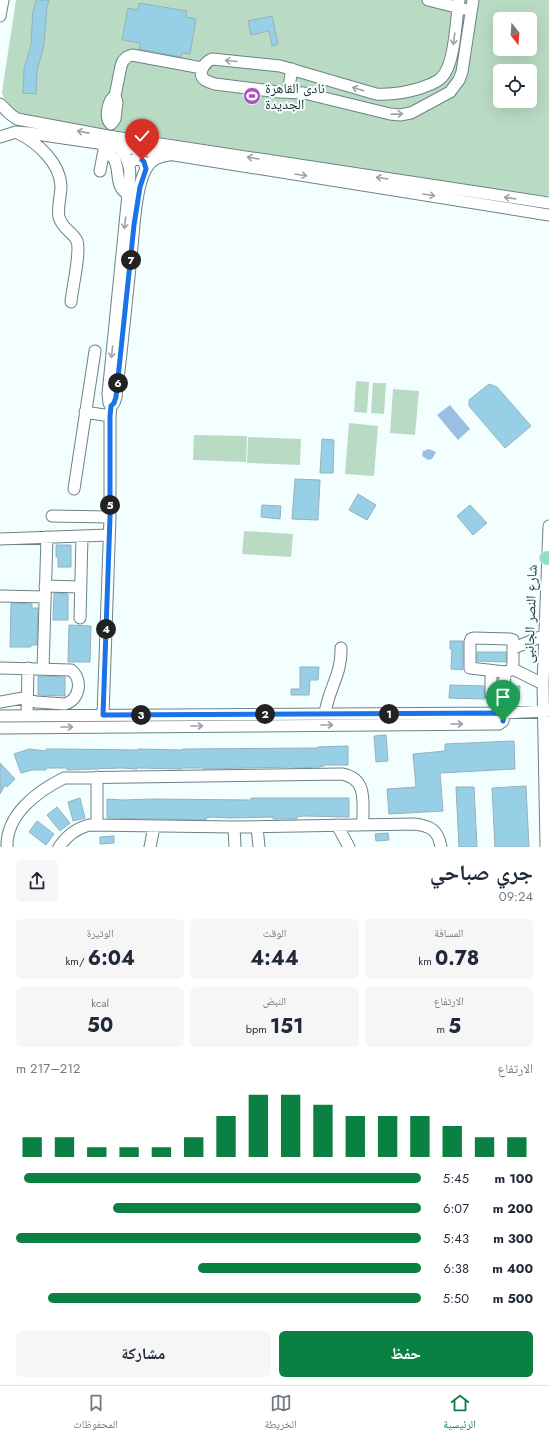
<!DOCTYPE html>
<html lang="ar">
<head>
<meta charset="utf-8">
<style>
	body { margin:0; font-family:Jost,"Noto Naskh Arabic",sans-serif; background:#f6f6f7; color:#1f2937; direction:rtl; height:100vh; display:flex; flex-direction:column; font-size:15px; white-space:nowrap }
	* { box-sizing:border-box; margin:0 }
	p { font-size:13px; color:#747a83 }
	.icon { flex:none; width:22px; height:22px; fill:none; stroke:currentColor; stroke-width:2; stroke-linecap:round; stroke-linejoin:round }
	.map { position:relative; height:847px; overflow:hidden; direction:ltr }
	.details { display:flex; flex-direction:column; background:#fff; flex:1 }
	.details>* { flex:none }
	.needle { width:26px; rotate:163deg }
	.buttons { position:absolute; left:493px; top:12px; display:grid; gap:8px }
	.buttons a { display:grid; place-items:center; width:44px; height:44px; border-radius:6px; background:#fff; box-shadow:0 4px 16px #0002; font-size:20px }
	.pin { position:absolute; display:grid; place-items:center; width:34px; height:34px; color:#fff; margin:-41px -17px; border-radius:50% 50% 50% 0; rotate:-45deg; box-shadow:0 0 4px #0007 }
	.pin .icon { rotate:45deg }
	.km { position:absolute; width:20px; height:20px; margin:-10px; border-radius:50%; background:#222; color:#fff; font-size:11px; line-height:20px; text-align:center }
	.round { display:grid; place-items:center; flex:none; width:42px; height:42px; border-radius:6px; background:#f6f6f7 }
	.overview { display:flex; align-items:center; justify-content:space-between; height:68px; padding:0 16px }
	h1 { font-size:22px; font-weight:700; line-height:30px }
	.figures { display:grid; grid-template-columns:repeat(3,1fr); gap:6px; height:68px; padding:4px 16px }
	.figures div { display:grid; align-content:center; border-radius:6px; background:#f6f6f7; text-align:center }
	.figures b { font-size:20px; font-weight:700 }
	.figures small { font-size:11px; font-weight:400 }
	.figures p { font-size:11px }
	.chart { height:112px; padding:8px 16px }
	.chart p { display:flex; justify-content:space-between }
	.chart svg { width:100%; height:72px; margin-top:4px; stroke:#0b8043; stroke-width:6 }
	.cta { display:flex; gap:8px; margin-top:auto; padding:8px 16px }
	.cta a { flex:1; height:46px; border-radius:6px; background:#0b8043; color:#fff; font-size:16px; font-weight:700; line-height:46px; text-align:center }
	.cta a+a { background:#f6f6f7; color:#1f2937 }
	ul { padding:0 16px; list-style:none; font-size:13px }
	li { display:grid; grid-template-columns:64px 48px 1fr; align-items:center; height:30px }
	li i { height:10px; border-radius:5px; background:#0b8043 }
	.tabs { display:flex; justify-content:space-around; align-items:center; height:56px; border-top:1px solid #e0e1e3; background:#fff; font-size:11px; color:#747a83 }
	.tabs a { display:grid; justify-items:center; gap:2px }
	.tabs .current { color:#0b8043 }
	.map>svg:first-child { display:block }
</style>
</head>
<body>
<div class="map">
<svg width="549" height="847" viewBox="0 0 549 847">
	<rect width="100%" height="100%" fill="#f3feff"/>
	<path fill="#b9dbc4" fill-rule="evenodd" d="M 16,0 L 549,0 L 549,195 L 540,198 L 500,190 L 22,116 C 10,111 5,104 2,92 ZM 500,19 L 530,19 L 530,49 L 500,49 ZM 500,71 L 530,71 L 530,101 L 500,101 Z
		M 356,381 L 369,382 L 367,413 L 354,412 Z
		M 373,383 L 386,383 L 384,414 L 371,413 Z
		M 393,389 L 419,391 L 415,435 L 390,433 Z
		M 349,423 L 378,426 L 374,476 L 345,474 Z
		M 194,435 L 247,436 L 246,462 L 193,460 Z
		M 248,437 L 301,439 L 300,465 L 247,463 Z
		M 244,531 L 293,534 L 291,557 L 242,554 Z"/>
	<path fill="#9bbfe4" d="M 450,405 L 470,429 L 458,440 L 437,415 Z
		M 429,449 L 436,452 L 432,459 L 428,460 L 422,456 L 423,451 Z"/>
	<path fill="#97cfe6" stroke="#99b0ba" d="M 36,0 L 49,0 L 47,7 L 44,45 L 37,71 L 36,94 L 23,93 L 24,69 L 32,41 L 31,41 L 33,11 Z
		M 139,3 L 187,11 L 186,17 L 196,19 L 190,54 L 182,53 L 181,57 L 139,49 L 140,43 L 122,40 L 128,8 L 138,10 Z
		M 272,16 L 278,44 L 272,46 L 269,31 L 251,35 L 248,21 Z
		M 489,384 L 497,387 L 531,426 L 505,448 L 469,406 L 469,400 Z
		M 322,439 L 334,440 L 333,473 L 320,473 Z
		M 295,479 L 320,480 L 318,520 L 292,519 Z
		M 358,494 L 376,505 L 367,520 L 349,510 Z
		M 262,505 L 281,506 L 280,519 L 261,517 Z
		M 470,505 L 487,523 L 473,535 L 457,516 Z
		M 56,545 L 71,545 L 71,567 L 58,567 L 58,557 L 56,557 Z
		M 54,593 L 68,594 L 68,620 L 53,620 Z
		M 11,603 L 32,604 L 32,608 L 38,608 L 37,645 L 31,645 L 31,647 L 10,647 Z
		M 69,625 L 91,626 L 90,662 L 68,662 Z
		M 450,641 L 463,641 L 463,670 L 451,669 L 452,649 L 450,649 Z
		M 477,652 L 506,652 L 506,662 L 477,661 Z
		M 300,667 L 319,667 L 318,680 L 310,680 L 309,695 L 291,695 L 291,689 L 300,689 Z
		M 38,676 L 65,677 L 65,696 L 38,695 Z
		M 450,685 L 484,686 L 485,699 L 449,698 Z
		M 511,686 L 520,686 L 519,696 L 516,699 L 510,699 Z
		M 386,735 L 388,761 L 376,762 L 374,736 Z
		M 514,741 L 515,769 L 440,773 L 443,811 L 389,814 L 387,789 L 416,787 L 413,754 L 445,751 L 445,744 Z
		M 348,746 L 348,765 L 324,765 L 324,766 L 319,767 L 294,768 L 294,767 L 204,769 L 203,768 L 182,768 L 182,769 L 181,769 L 137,768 L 137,769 L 121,768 L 67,770 L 67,768 L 46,768 L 46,770 L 32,770 L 21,773 L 14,754 L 29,749 L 46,751 L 46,749 L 61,749 L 138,750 L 138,749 L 182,750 L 183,749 L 317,748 L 318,747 Z
		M 0,763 L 15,779 L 7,787 L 5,785 L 0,794 Z
		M 526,786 L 529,847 L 495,847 L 492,788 Z
		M 456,787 L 474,787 L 477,847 L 459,847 Z
		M 80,798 L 85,818 L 73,821 L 68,802 Z
		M 251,798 L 349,798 L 349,817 L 303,816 L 297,817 L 297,819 L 273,819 L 273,817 L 230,818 L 212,817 L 206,818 L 206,820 L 107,818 L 107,799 L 123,800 L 152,799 L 251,800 Z
		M 57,807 L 70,823 L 60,831 L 47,815 Z
		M 37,821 L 54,834 L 46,845 L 29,832 Z
		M 388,833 L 389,840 L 376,841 L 375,834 Z
		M 114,836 L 114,843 L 100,844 L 100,837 Z"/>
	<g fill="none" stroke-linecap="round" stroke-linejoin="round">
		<defs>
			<path id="minor" d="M 428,0 L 464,9
				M 459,0 C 456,19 455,64 442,77 C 437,83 428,85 421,88 C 405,93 392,95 376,94 L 280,66 L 212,59 C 205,62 196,74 205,80 C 208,82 212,83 215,84 L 279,92 L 304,93 L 390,114 L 400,115 L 411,113 L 450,92 L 459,80 L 462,72 L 473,0
				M 0,16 L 3,0
				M 288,92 L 292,69
				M 115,96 C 108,100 104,118 111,124 L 115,119 L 117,102 L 115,96 L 121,66 L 123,61 L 127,57 L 132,55 L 202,68
				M 0,104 L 10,114 L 17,119 L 108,136 L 549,203
				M 18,133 C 38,143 60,163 61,186 C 61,196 57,207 59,217 C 62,229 73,232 77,241 C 81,252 72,289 71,302
				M 0,137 L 16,132 L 29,133 L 118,146 L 549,215
				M 104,149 C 108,153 113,156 115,161 C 120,172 115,188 128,194
				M 129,165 L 133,160 L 139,159 L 144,162 L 146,169
				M 100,171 L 105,145
				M 111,406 L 114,403 L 116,397 C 122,347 127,297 132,247 C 134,226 136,186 146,169 C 150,160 160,156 169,155
				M 85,412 L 110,416
				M 74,489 L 95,351
				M 52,516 L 110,517
				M 0,539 L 109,535
				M 45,586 L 80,587
				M 0,596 L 45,597
				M 80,618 L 82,536
				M 474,638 L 510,639 L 513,640 L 513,662 L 512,670 L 505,672 L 470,668 L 470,642 L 471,639 Z
				M 514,648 L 545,635
				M 0,668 L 71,670 C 83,679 80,700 65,704 L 36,702 L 23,698 L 0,702
				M 43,669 L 47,537
				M 513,669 L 543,684
				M 491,671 L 491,695 L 493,697 L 501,698 L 504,695 L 505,672
				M 325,714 C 328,689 342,675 341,648
				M 103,715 L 110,517 L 110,416 L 111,406 L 109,403 L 108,394 L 128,194 C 131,172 132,163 118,146
				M 0,716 L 504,713 L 549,711
				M 27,716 L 28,668
				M 0,728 L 499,724 L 503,721 L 504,713
				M 97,777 L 97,825
				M 337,825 L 349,847
				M 234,827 L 235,847
				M 257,827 L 259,847
				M 7,847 C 6,814 38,791 64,778 L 342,774 C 369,779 362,804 363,824
				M 59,847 C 67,836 75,829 89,825 L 234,827 L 414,824 C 431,826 438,830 441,847
				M 150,847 L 154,827
				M 546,847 L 543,684 L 549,526"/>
			<path id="major" d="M 547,558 L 549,558"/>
		</defs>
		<use href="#minor" stroke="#6a8385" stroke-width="13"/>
		<use href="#major" stroke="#d8dada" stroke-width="16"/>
		<use href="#minor" stroke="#fff" stroke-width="11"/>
		<use href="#major" stroke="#93ddd0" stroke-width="14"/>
	</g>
	<defs><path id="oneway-shaft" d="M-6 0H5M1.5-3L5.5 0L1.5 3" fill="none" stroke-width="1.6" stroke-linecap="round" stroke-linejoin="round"/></defs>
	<g stroke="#9ca1a2">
		<use href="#oneway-shaft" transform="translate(454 39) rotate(98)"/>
		<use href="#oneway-shaft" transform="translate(231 61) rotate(-175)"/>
		<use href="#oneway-shaft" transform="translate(358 89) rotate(-163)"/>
		<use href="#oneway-shaft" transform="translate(397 114) rotate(-2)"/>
		<use href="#oneway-shaft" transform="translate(83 132) rotate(-169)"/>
		<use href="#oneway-shaft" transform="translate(253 158) rotate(-171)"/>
		<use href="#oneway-shaft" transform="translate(301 175) rotate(9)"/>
		<use href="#oneway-shaft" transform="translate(382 178) rotate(-171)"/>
		<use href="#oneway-shaft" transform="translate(429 195) rotate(9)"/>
		<use href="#oneway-shaft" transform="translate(510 198) rotate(-171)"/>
		<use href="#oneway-shaft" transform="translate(125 223) rotate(96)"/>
		<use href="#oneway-shaft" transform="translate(112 352) rotate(96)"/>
		<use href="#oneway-shaft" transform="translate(457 724)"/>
		<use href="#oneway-shaft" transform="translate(327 725)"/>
		<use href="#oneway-shaft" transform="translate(197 726)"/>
		<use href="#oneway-shaft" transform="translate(67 727)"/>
	</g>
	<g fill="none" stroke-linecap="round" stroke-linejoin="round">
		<defs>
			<path id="route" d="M 142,160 L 144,162 L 146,169 L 140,187 L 134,225 L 116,397 L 114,403 L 111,406 L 110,416 L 110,517 L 103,715 L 504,713 L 503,721"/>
		</defs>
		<use href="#route" stroke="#fff" stroke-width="8"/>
		<use href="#route" stroke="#1a73e8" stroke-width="5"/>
	</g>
	<defs>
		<symbol id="stadium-disc" viewBox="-11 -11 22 22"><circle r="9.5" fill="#ab54c1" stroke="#f3feff"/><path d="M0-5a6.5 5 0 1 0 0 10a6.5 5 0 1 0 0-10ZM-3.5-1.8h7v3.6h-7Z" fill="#fff"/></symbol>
	</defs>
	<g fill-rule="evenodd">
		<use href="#stadium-disc" x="242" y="86" width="20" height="20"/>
	</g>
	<g text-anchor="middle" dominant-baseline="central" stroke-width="4" stroke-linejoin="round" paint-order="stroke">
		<g font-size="14" fill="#242f30" stroke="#f3feff" text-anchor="start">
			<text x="265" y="88">نادى القاهرة<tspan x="265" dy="16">الجديدة</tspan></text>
		</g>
		<g font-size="14" fill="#242f30" stroke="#f3feff">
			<text transform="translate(530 614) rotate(-88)">شارع النصر الجانبى</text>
		</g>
	</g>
</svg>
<div class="buttons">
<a><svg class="needle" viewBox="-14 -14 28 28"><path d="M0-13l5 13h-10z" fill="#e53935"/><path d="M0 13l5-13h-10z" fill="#747a83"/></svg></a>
<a><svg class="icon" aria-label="locate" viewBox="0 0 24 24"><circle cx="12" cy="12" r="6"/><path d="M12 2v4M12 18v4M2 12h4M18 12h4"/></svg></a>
</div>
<div class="pin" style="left:503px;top:721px;background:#1e9e55"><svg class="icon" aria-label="arrive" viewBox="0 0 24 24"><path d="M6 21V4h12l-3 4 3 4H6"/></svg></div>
<div class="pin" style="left:142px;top:160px;background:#d93025"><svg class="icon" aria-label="check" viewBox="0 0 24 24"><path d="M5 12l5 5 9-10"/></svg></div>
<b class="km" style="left:389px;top:714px">1</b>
<b class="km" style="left:265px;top:714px">2</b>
<b class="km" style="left:141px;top:715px">3</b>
<b class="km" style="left:106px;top:629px">4</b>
<b class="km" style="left:110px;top:505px">5</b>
<b class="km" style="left:118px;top:383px">6</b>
<b class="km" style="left:131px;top:260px">7</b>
</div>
<section class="details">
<div class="overview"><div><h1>جري صباحي</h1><p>09:24</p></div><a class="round"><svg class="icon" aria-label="share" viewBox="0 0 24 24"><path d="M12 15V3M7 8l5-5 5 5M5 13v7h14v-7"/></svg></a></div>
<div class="figures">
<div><p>المسافة</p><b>0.78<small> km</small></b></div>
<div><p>الوقت</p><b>4:44</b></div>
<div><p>الوتيرة</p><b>6:04<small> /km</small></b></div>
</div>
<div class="figures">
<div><p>الارتفاع</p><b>5<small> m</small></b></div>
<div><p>النبض</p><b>151<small> bpm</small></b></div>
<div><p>kcal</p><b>50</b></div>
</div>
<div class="chart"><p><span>الارتفاع</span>212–217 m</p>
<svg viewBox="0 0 160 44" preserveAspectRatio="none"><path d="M5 44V32M15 44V32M25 44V38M35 44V38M45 44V38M55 44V32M65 44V19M75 44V6M85 44V6M95 44V12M105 44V19M115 44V19M125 44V19M135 44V25M145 44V32M155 44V32"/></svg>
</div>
<ul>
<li><b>100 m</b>5:45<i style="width:98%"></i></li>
<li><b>200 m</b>6:07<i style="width:76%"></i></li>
<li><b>300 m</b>5:43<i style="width:100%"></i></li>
<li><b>400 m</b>6:38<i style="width:55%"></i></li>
<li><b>500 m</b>5:50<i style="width:92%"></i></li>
</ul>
<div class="cta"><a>حفظ</a><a>مشاركة</a></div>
</section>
<nav class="tabs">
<a class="current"><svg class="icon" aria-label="home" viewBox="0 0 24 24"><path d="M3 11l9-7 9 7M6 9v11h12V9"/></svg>الرئيسية</a>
<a><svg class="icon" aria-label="map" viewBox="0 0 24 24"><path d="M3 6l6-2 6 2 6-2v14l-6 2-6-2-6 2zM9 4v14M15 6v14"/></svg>الخريطة</a>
<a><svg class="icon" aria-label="saved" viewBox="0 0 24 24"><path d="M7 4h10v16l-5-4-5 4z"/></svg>المحفوظات</a>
</nav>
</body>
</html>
